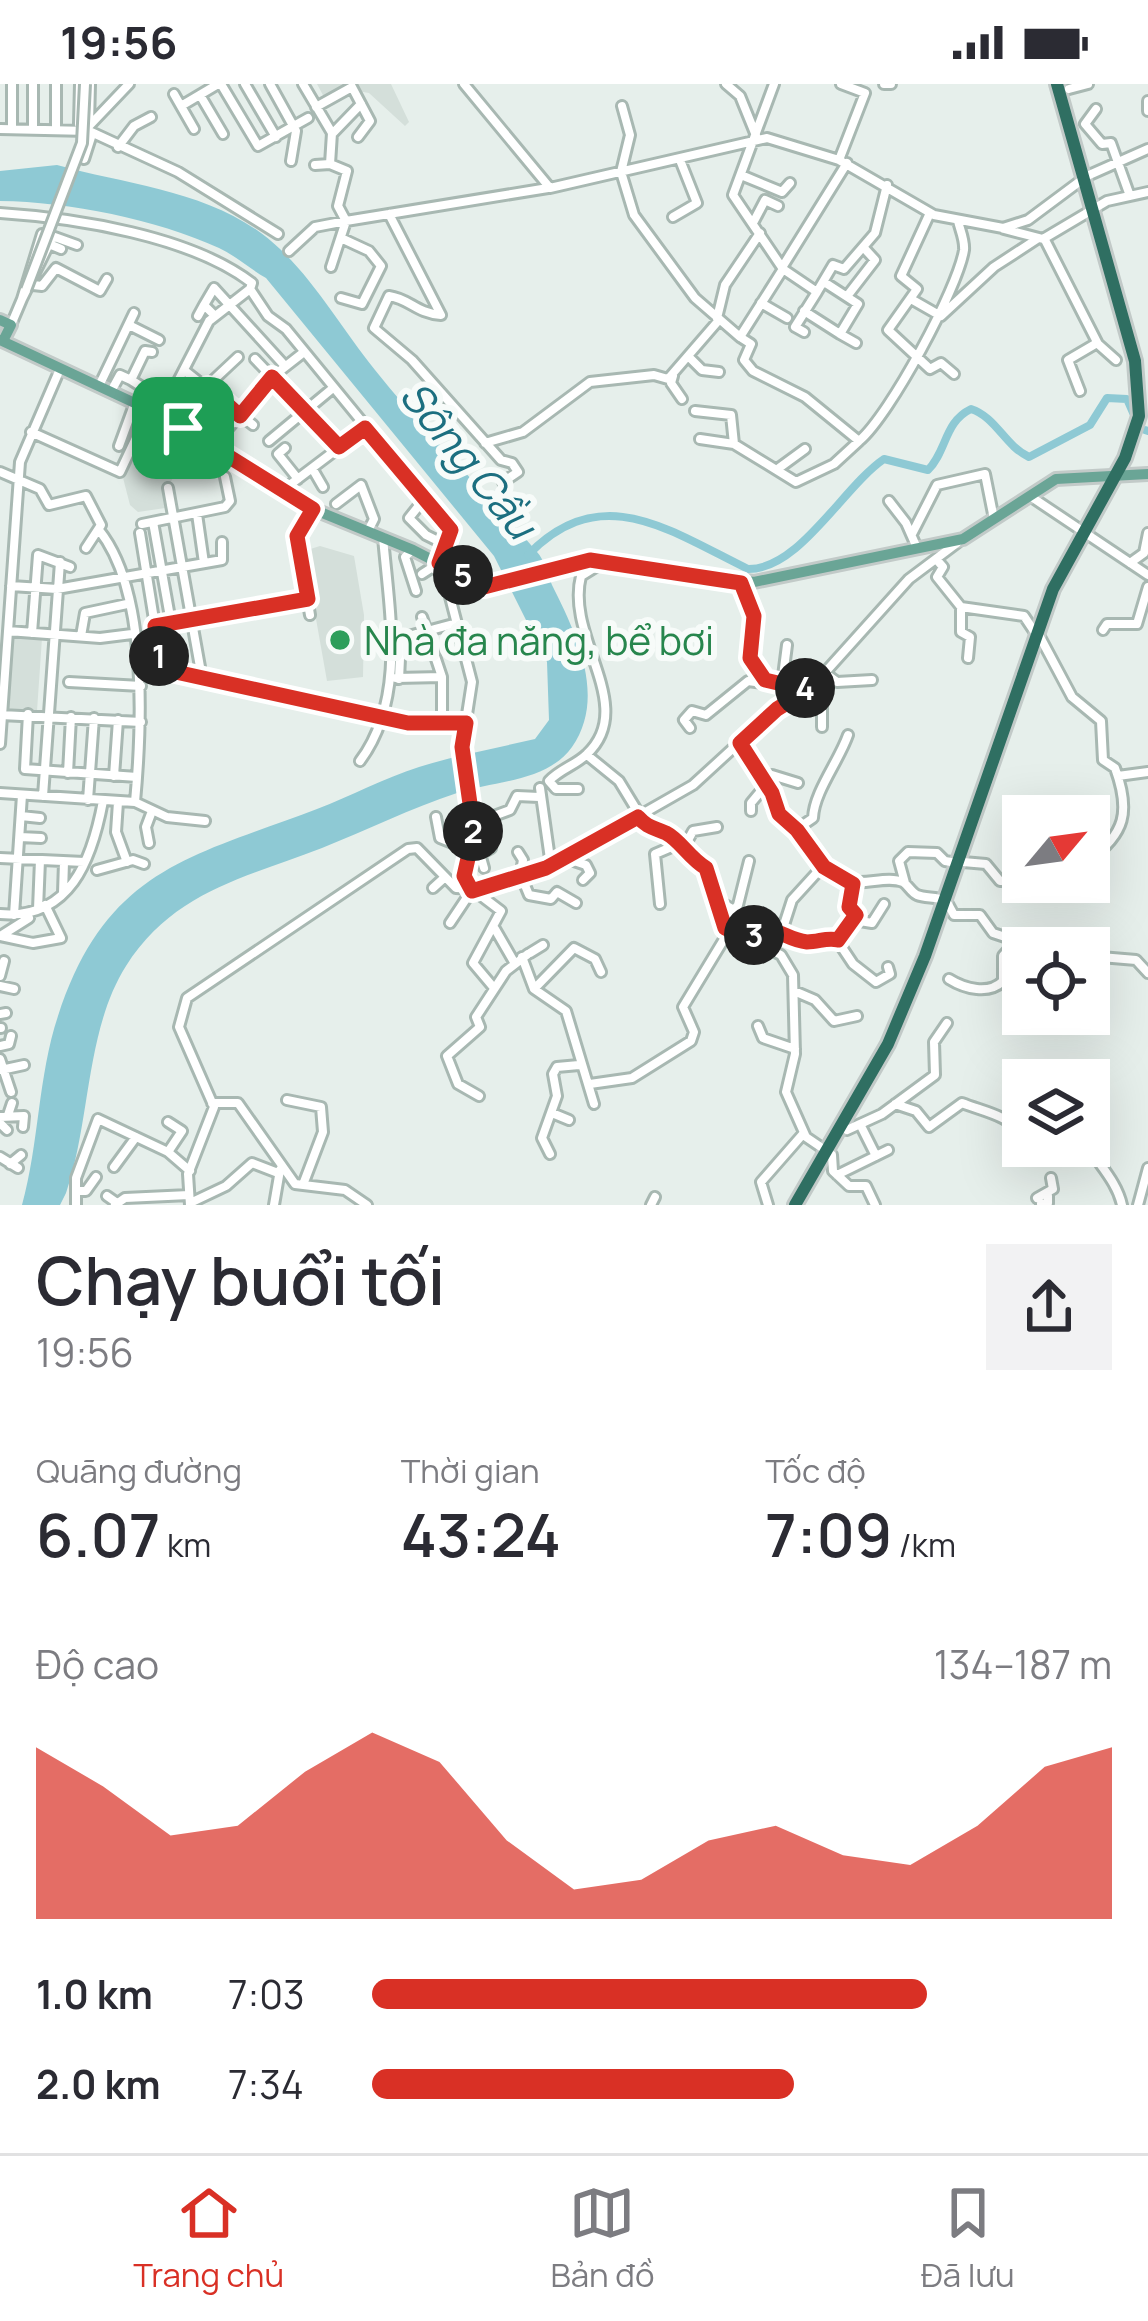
<!DOCTYPE html>
<html lang="vi">
<head>
<meta charset="utf-8">
<style>
	body { margin:0; font-family:Manrope,sans-serif; background:#f2f2f3; color:#2b2b33; height:100vh; display:flex; flex-direction:column; font-size:45px; white-space:nowrap }
	* { box-sizing:border-box; margin:0 }
	p { font-size:39px; color:#7c7c81 }
	.icon { flex:none; width:66px; height:66px; fill:none; stroke:currentColor; stroke-width:2; stroke-linecap:round; stroke-linejoin:round }
	.map { position:relative; height:1121px; overflow:hidden }
	.sheet { display:flex; flex-direction:column; background:#fff; flex:1 }
	.sheet>* { flex:none }
	.needle { width:78px; rotate:61deg }
	.controls { position:absolute; left:1002px; top:711px; display:grid; gap:24px }
	.controls a { display:grid; place-items:center; width:108px; height:108px; border-radius:0px; background:#fff; box-shadow:0 12px 48px #0002; font-size:60px }
	.pin { position:absolute; display:grid; place-items:center; width:102px; height:102px; color:#fff; margin:-51px; border-radius:24px; box-shadow:0 6px 18px #0006 }
	.km { position:absolute; width:60px; height:60px; margin:-30px; border-radius:50%; background:#222; color:#fff; font-size:33px; line-height:60px; text-align:center }
	.round { display:grid; place-items:center; flex:none; width:126px; height:126px; border-radius:0px; background:#f2f2f3 }
	.overview { display:flex; align-items:center; justify-content:space-between; height:204px; padding:0 36px }
	h1 { font-size:66px; font-weight:600; line-height:90px }
	.stats { display:grid; grid-template-columns:repeat(3,1fr); gap:18px; height:204px; padding:12px 36px }
	.stats div { display:grid; align-content:center }
	.stats b { font-size:60px; font-weight:600 }
	.stats small { font-size:33px; font-weight:400 }
	.stats p { font-size:33px }
	.chart { height:336px; padding:24px 36px }
	.chart p { display:flex; justify-content:space-between }
	.chart svg { width:100%; height:216px; margin-top:12px; fill:#d93025; opacity:.7 }
	ul { padding:0 36px; list-style:none; font-size:39px }
	li { display:grid; grid-template-columns:192px 144px 1fr; align-items:center; height:90px }
	li i { height:30px; border-radius:15px; background:#d93025 }
	.status { display:flex; justify-content:space-between; align-items:center; height:84px; padding:0 60px; background:#fff; direction:ltr }
	.status svg { height:33px; fill:currentColor }
	.dock { display:flex; justify-content:space-around; align-items:center; height:168px; border-top:3px solid #e1e1e2; background:#fff; font-size:33px; color:#7c7c81 }
	.dock a { display:grid; justify-items:center; gap:6px }
	.dock .on { color:#d93025 }
	.map>svg:first-child { display:block }
</style>
</head>
<body>
<div class="status"><b>19:56</b><svg viewBox="0 0 49 12"><path d="M0 12V9h3v3zM5 12V6h3v6zM10 12V3h3v9zM15 12V0h3v12zM26 1h20v11H26zM47 4h2v5h-2z"/></svg></div>
<div class="map">
<svg width="1148" height="1121" viewBox="0 0 1148 1121">
	<rect width="100%" height="100%" fill="#e6efeb"/>
	<path fill="#d4dfda" d="M 317,0 L 391,0 L 409,38 L 405,42 L 369,9 L 340,4 L 324,13 Z
		M 141,339 L 194,372 L 178,383 L 167,406 L 172,423 L 138,428 L 130,421 L 121,386 Z
		M 320,462 L 354,472 L 364,531 L 363,593 L 327,597 L 304,467 Z
		M 12,551 L 42,554 L 37,627 L 7,626 Z"/>
	<path fill="#8ec9d4" d="M 57,81 C 125,100 202,106 261,149 C 308,184 338,240 375,286 C 425,349 487,409 537,468 C 544,475 548,491 552,501 C 576,549 607,613 572,663 C 547,698 494,697 457,709 C 411,724 367,746 322,764 C 245,794 174,807 126,882 C 85,947 91,1037 66,1109 L 60,1121 L 22,1121 C 39,1060 38,992 58,932 C 106,785 190,773 317,725 C 351,712 384,694 419,683 C 457,671 497,664 535,655 L 549,636 L 547,578 L 494,472 L 266,194 C 250,185 236,172 219,164 C 155,135 70,118 0,117 L 0,87 Z"/>
	<g fill="none" stroke-linecap="round" stroke-linejoin="round">
		<path stroke="#8ec9d4" stroke-width="8" d="M 1145,346 L 1148,347
			M 528,471 C 601,395 670,447 748,485 C 799,486 843,403 884,375 L 928,386 C 947,367 944,338 971,325 C 996,333 1005,362 1029,373 L 1090,341 L 1107,314 L 1127,315 L 1134,331"/>
		<defs>
			<path id="minor" d="M 12,0 L 12,45
				M 221,0 L 258,62 L 308,34
				M 245,0 L 276,53
				M 270,0 L 296,47 L 291,77
				M 464,0 L 550,104 L 767,54 L 839,76 L 934,131 L 1003,144 L 1028,136 L 1087,92 L 1148,65
				M 726,0 L 740,12 L 757,54
				M 774,0 L 733,111 L 783,185 L 740,253 L 751,260 L 744,276 L 753,287 L 805,313 L 859,357 C 890,331 958,204 964,166 C 965,156 960,146 958,137
				M 884,0 L 891,0
				M 1069,5 L 1088,0
				M 174,10 L 194,45
				M 200,11 L 223,50
				M 1148,17 L 1148,27
				M 181,22 L 218,0
				M 622,22 L 630,51 L 621,88 L 634,131 L 695,214 L 740,253
				M 316,23 L 352,3 L 370,37 L 358,53
				M 1096,25 L 1085,40 L 1102,60 L 1111,59 L 1130,112
				M 79,40 L 80,0
				M 89,40 L 90,0
				M 89,42 L 129,0
				M 0,45 L 89,47 L 178,88 L 278,150
				M 33,45 L 33,0
				M 56,45 L 56,0
				M 333,49 L 361,20
				M 118,63 L 134,42 L 151,33
				M 84,75 L 92,50
				M 839,76 L 865,9 L 841,0
				M 315,81 L 330,80
				M 741,91 L 782,108 L 790,99
				M 0,129 C 76,134 191,152 252,199 L 250,205 L 268,232 L 286,245 L 449,444 L 439,479 L 422,490
				M 930,129 L 901,192 L 917,205 L 888,246 L 930,285 L 941,279 L 954,290
				M 389,130 L 441,231 C 416,229 410,215 389,212 L 374,244 L 412,276 L 501,376 L 512,379 L 518,388 L 503,398
				M 673,133 L 697,119 L 680,76
				M 753,139 L 765,116 L 778,122
				M 1004,145 L 1043,155 L 1107,117 L 1148,108
				M 42,150 L 52,154 L 22,215 Z
				M 52,152 L 77,161
				M 1044,154 L 1098,260 L 1116,276
				M 49,160 L 61,165
				M 289,167 L 315,143 L 346,137 L 338,122 L 347,87 L 330,80 L 332,49 L 303,0
				M 783,182 L 847,79
				M 331,183 L 346,137 L 548,104
				M 783,185 L 817,208 L 795,243 L 804,248
				M 824,198 L 858,220 L 840,250 L 856,259
				M 33,201 L 42,202 L 56,184 L 100,207 L 107,195
				M 817,208 L 833,181 L 844,185 L 875,149 L 887,101
				M 848,211 L 875,176 L 864,164
				M 341,214 L 362,220 L 381,182 L 369,167 L 343,155
				M 911,215 L 939,231
				M 761,219 L 787,234
				M 204,221 L 214,204 L 285,282
				M 804,227 L 840,250
				M 198,232 L 204,221 L 214,231
				M 941,232 L 994,183 L 1037,155
				M 717,234 L 725,201 L 760,149
				M 11,241 L 22,215
				M 129,241 L 159,256
				M 690,274 L 702,286 L 719,288
				M 255,275 L 339,363
				M 185,287 L 253,341
				M 673,292 L 671,299 L 682,315
				M 99,302 L 134,229
				M 114,302 L 120,291 L 131,296
				M 206,303 L 238,273
				M 1080,307 L 1068,276 L 1097,259
				M 695,327 L 731,331 L 734,360
				M 160,332 L 209,237 L 250,205
				M 183,344 L 207,304
				M 31,348 L 120,388 L 152,320 L 150,308 L 131,296 L 145,267 L 152,268
				M 700,355 L 734,360 L 796,398 L 834,380 L 859,357
				M 269,357 L 333,304
				M 485,359 L 523,348 L 590,298 L 654,291 L 668,295 L 719,236
				M 214,361 L 272,293 L 304,268
				M 119,362 L 134,321
				M 285,364 L 278,370 L 298,395
				M 312,384 L 323,403
				M 779,384 L 805,365
				M 155,385 L 172,386 L 197,353
				M 0,388 L 40,405 L 49,421 L 86,412 L 101,441 L 86,464
				M 168,404 L 202,594
				M 283,406 L 365,344
				M 1030,412 L 1148,491
				M 425,414 L 409,434 L 426,451 L 446,461
				M 889,417 L 906,439 L 917,464
				M 336,420 L 361,401 L 374,435 L 368,447
				M 197,430 L 204,479
				M 153,438 L 180,589
				M 142,440 L 225,423 L 230,417 L 225,393
				M 99,446 C 148,507 142,642 135,718
				M 140,449 L 162,585 L 408,639 L 466,639
				M 912,450 L 937,401 L 985,390 L 994,435
				M 411,467 L 405,473 L 416,507
				M 936,475 L 943,483 L 937,493 L 961,523 L 1024,532 L 1036,550
				M 1130,479 L 1144,469 L 1148,449
				M 442,482 L 472,598 L 462,663 L 474,748 L 464,792 L 473,807
				M 741,499 L 754,532 L 749,571 L 764,595
				M 11,502 L 57,505 L 222,476 L 222,458
				M 961,523 L 961,548 L 970,553 L 968,574
				M 310,531 L 297,455 L 313,425
				M 422,533 L 442,593 L 442,641
				M 155,542 L 308,515
				M 1103,546 L 1107,540 L 1137,540 L 1148,503
				M 8,547 L 100,554 L 132,550
				M 32,549 L 38,471 L 70,483
				M 81,552 L 85,529 L 127,520
				M 1040,553 L 1072,613 L 1101,637 L 1103,676 L 1115,684 C 1131,728 1125,750 1089,776
				M 825,589 L 837,598 L 872,596
				M 396,594 L 442,593
				M 399,595 L 401,554 L 457,539
				M 69,598 L 141,602
				M 782,600 L 787,561
				M 811,604 L 815,618 L 822,622 L 822,643
				M 28,630 L 25,685 L 137,693
				M 1,631 L 141,638
				M 690,644 L 684,636 L 692,627 L 706,631 L 748,597 L 806,605
				M 739,659 C 773,705 794,769 848,796 C 862,803 886,791 903,798 C 908,801 911,808 917,811 C 924,814 936,813 944,816
				M 0,660 L 20,378 L 60,285
				M 587,671 L 619,697 L 647,743 C 675,754 713,783 719,816 C 721,828 718,833 725,844 L 781,871 L 793,891 L 795,970 L 786,1008 L 806,1053 L 828,1068
				M 360,677 C 407,614 389,526 383,453
				M 68,689 L 71,633
				M 114,692 L 118,636
				M 1118,692 L 1148,688
				M 764,699 L 772,691 L 798,699
				M 540,704 L 551,782
				M 578,705 L 556,705 L 549,697 C 560,685 576,681 587,670 C 638,622 565,554 581,492 L 602,479
				M 0,709 L 135,718 L 167,733 L 205,737
				M 43,712 L 60,478
				M 88,716 L 94,634
				M 118,718 L 116,748 L 127,778
				M 751,727 L 751,719 L 766,701
				M 21,732 L 40,734
				M 436,733 L 440,754 L 480,770
				M 472,740 L 510,726 L 517,712 L 539,713
				M 797,745 L 813,734 C 814,708 839,677 848,651
				M 20,753 L 41,754
				M 149,759 L 146,743 L 152,727
				M 682,767 L 693,747 L 717,743
				M 1089,767 L 1091,762
				M 518,768 L 523,776 L 520,793
				M 0,774 L 84,778
				M 568,775 L 586,781 L 590,789 L 583,796
				M 963,778 L 986,780 L 1000,797 L 1030,798
				M 484,784 L 480,770 L 491,764 L 491,738
				M 97,786 L 133,776 L 144,780
				M 522,794 L 529,811 L 551,815 L 557,808 L 576,819
				M 905,799 L 899,777 L 908,768 L 937,769 L 945,777 L 957,779
				M 852,800 L 849,824 L 860,837 L 872,839 L 884,820
				M 433,804 L 444,794
				M 476,808 L 501,827 L 473,879 L 494,904
				M 63,809 L 64,778
				M 720,818 L 734,826 L 738,821 L 749,777
				M 660,820 L 655,770 L 676,761
				M 948,820 L 954,831 L 980,831 L 993,849 L 1038,864 L 1071,864
				M 38,825 L 40,776
				M 0,830 C 70,836 92,776 103,717
				M 14,831 L 22,711
				M 450,839 L 470,809
				M 495,845 L 514,878
				M 782,847 L 792,816 L 823,782
				M 2,851 L 29,834
				M 0,852 L 33,859 L 61,854 L 45,821
				M 749,854 L 784,847 L 801,857 L 837,856
				M 837,856 L 853,880 L 876,898 L 890,890 L 888,883
				M 837,856 L 856,831
				M 530,869 L 543,861
				M 1089,872 L 1136,876 L 1148,889
				M 522,873 L 534,905 L 566,927 L 594,1020
				M 0,892 L 4,877
				M 949,895 C 965,905 989,911 1003,897 L 1003,872 L 1018,855
				M 0,902 L 14,905
				M 534,905 L 574,864 L 595,875 L 601,888
				M 794,907 L 815,916 L 834,937 L 857,932
				M 0,930 L 6,929
				M 758,942 L 763,954 L 795,965
				M 0,944 L 1,944
				M 0,962 L 9,960 L 11,952
				M 0,975 L 11,1008
				M 1,986 L 24,981
				M 590,1000 L 632,994 L 691,957 L 694,948 L 683,923 L 729,847
				M 479,1012 L 458,1000 L 447,972 L 480,943 L 476,933 L 506,887 L 528,870
				M 287,1016 L 321,1023 L 323,1048 L 304,1098
				M 212,1019 L 238,1019 L 295,1100 L 345,1106 L 367,1121
				M 1089,1019 L 1096,1019
				M 895,1020 L 916,1027 L 929,1043 L 962,1019 C 985,1028 1008,1031 1023,1051
				M 552,1029 L 569,1036
				M 8,1031 L 12,1019
				M 0,1033 L 24,1032 L 23,1043
				M 168,1038 L 182,1047 L 168,1068
				M 0,1039 L 7,1046
				M 860,1040 L 876,1072
				M 847,1046 L 882,1030 L 935,991 L 934,958 L 947,939
				M 1088,1062 C 1100,1082 1117,1098 1122,1121
				M 550,1070 L 542,1054 L 557,1012 L 553,990 L 557,983 L 579,981
				M 832,1071 L 833,1087 L 849,1102 L 866,1102 L 875,1121
				M 0,1073 L 18,1084
				M 10,1080 L 21,1071
				M 114,1083 L 136,1053
				M 837,1091 L 888,1066
				M 77,1107 L 86,1107 L 96,1093
				M 107,1112 L 117,1119
				M 1037,1114 L 1053,1105 L 1051,1094
				M 190,1119 L 226,1102 L 252,1079 L 278,1089
				M 1041,1120 L 1048,1119 L 1048,1112
				M 76,1121 L 76,1094 L 98,1035 L 168,1068 L 190,1087
				M 115,1121 L 125,1114 L 189,1111
				M 190,1121 L 188,1090 L 214,1023 L 179,943 L 187,914 L 408,765 L 417,764 L 456,804 L 489,806 L 551,782 L 693,701 L 777,624 L 811,604 L 909,495 L 957,459
				M 274,1121 L 280,1086
				M 651,1121 L 655,1113
				M 768,1121 L 761,1098 L 803,1050
				M 1138,1121 L 1148,1084"/>
			<path id="major" d="M 0,236 L 11,241 L 3,257
				M 0,256 L 171,336 L 308,423 L 413,466 L 487,504 L 589,476 L 754,498 L 963,455 L 1056,395 L 1148,390"/>
			<path id="highway" d="M 795,1121 L 888,960 L 925,872 L 1053,505 L 1125,374 L 1139,332 L 1135,277 L 1057,0"/>
		</defs>
		<use href="#minor" stroke="#a8b8b2" stroke-width="14"/>
		<use href="#major" stroke="#c2cac8" stroke-width="16"/>
		<use href="#highway" stroke="#c2cac8" stroke-width="18"/>
		<use href="#minor" stroke="#fff" stroke-width="8"/>
		<use href="#major" stroke="#6aa596" stroke-width="10"/>
		<use href="#highway" stroke="#2f6f62" stroke-width="12"/>
		<defs>
			<path id="minor-bridge" d="M 26,206 L 82,59 L 85,0"/>
		</defs>
		<use href="#minor-bridge" stroke="#a8b8b2" stroke-width="14" stroke-linecap="butt"/>
		<use href="#minor-bridge" stroke="#fff" stroke-width="8"/>
	</g>
	<g fill="none" stroke-linecap="round" stroke-linejoin="round">
		<defs>
			<path id="route" d="M 272,293 L 339,363 L 365,344 L 451,446 L 439,479 L 484,503 L 590,476 L 741,499 L 754,532 L 750,574 L 765,596 L 808,606 L 777,625 L 740,659 L 772,709 L 779,730 L 797,746 L 824,783 L 853,800 L 849,823 L 856,831 L 838,856 C 827,853 819,858 807,858 C 781,855 778,837 748,855 L 725,844 L 706,784 C 690,775 680,756 666,749 C 653,743 648,744 638,733 L 546,784 L 472,807 L 464,792 L 474,748 L 462,663 L 466,639 L 408,639 L 162,585 L 155,542 L 308,515 L 297,452 L 313,425 L 183,344 L 208,303 L 240,332 Z"/>
		</defs>
		<use href="#route" stroke="#fff" stroke-width="24"/>
		<use href="#route" stroke="#d93025" stroke-width="15"/>
	</g>
	<circle fill="#2e9e5b" stroke="#f7fbf9" stroke-width="4.5" cx="340" cy="556" r="12"/>
	<g text-anchor="middle" dominant-baseline="central" stroke-width="12" stroke-linejoin="round" paint-order="stroke">
		<g font-size="39" fill="#27864d" stroke="#f7fbf9" text-anchor="start">
			<text x="364" y="556">Nhà đa năng, bể bơi</text>
		</g>
		<g font-size="42" font-style="italic" fill="#1c6f80" stroke="#f7fbf9">
			<text transform="translate(469 375) rotate(51)">Sông Cầu</text>
		</g>
	</g>
</svg>
<div class="controls">
<a><svg class="needle" viewBox="-14 -14 28 28"><path d="M0-13l5 13h-10z" fill="#e53935"/><path d="M0 13l5-13h-10z" fill="#7c7c81"/></svg></a>
<a><svg class="icon" aria-label="locate" viewBox="0 0 24 24"><circle cx="12" cy="12" r="6"/><path d="M12 2v4M12 18v4M2 12h4M18 12h4"/></svg></a>
<a><svg class="icon" aria-label="layers" viewBox="0 0 24 24"><path d="M12 4l9 5-9 5-9-5zM3 14l9 5 9-5"/></svg></a>
</div>
<div class="pin" style="left:183px;top:344px;background:#1e9e55"><svg class="icon" aria-label="arrive" viewBox="0 0 24 24"><path d="M6 21V4h12l-3 4 3 4H6"/></svg></div>
<b class="km" style="left:159px;top:572px">1</b>
<b class="km" style="left:473px;top:747px">2</b>
<b class="km" style="left:754px;top:851px">3</b>
<b class="km" style="left:805px;top:604px">4</b>
<b class="km" style="left:463px;top:491px">5</b>
</div>
<section class="sheet">
<div class="overview"><div><h1>Chạy buổi tối</h1><p>19:56</p></div><a class="round"><svg class="icon" aria-label="share" viewBox="0 0 24 24"><path d="M12 15V3M7 8l5-5 5 5M5 13v7h14v-7"/></svg></a></div>
<div class="stats">
<div><p>Quãng đường</p><b>6.07<small> km</small></b></div>
<div><p>Thời gian</p><b>43:24</b></div>
<div><p>Tốc độ</p><b>7:09<small> /km</small></b></div>
</div>
<div class="chart"><p><span>Độ cao</span>134–187 m</p>
<svg viewBox="0 0 160 44" preserveAspectRatio="none"><path d="M0 44V9L10 17L20 27L30 25L40 14L50 6L60 12L70 28L80 38L90 36L100 28L110 25L120 31L130 33L140 25L150 13L160 9V44z"/></svg>
</div>
<ul>
<li><b>1.0 km</b>7:03<i style="width:75%"></i></li>
<li><b>2.0 km</b>7:34<i style="width:57%"></i></li>
</ul>
</section>
<nav class="dock">
<a class="on"><svg class="icon" aria-label="home" viewBox="0 0 24 24"><path d="M3 11l9-7 9 7M6 9v11h12V9"/></svg>Trang chủ</a>
<a><svg class="icon" aria-label="map" viewBox="0 0 24 24"><path d="M3 6l6-2 6 2 6-2v14l-6 2-6-2-6 2zM9 4v14M15 6v14"/></svg>Bản đồ</a>
<a><svg class="icon" aria-label="saved" viewBox="0 0 24 24"><path d="M7 4h10v16l-5-4-5 4z"/></svg>Đã lưu</a>
</nav>
</body>
</html>
